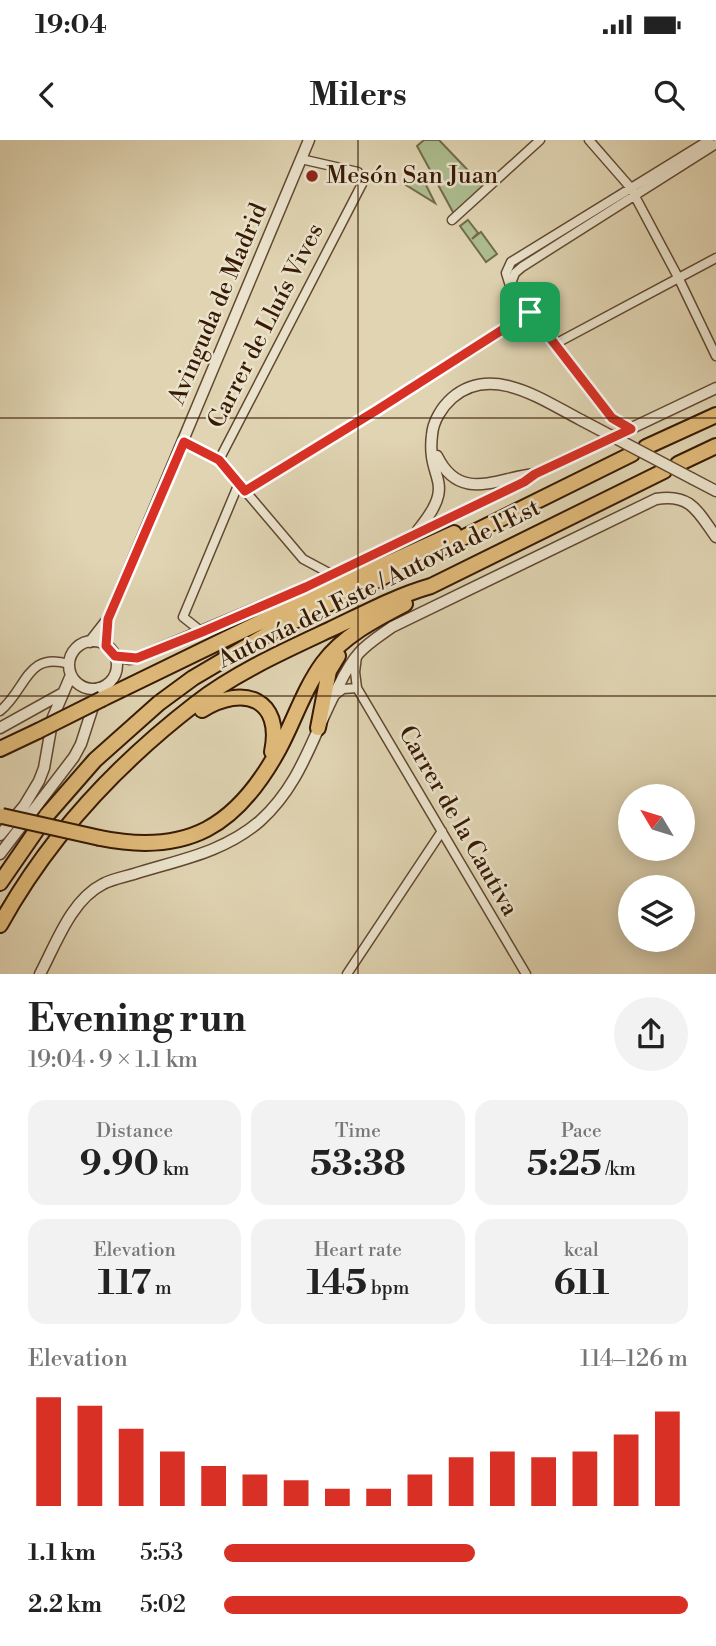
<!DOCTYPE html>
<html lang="en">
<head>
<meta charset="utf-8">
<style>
	body { margin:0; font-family:"Libre Bodoni",serif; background:#f2f2f2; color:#222; height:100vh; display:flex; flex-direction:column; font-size:26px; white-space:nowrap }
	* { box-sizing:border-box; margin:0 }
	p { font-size:23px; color:#767676 }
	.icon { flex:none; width:38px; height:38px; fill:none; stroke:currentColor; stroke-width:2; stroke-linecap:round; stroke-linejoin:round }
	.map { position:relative; height:834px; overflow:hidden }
	.side { display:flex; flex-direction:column; background:#fff; flex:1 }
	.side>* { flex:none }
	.needle { width:46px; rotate:308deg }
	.fabs { position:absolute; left:618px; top:644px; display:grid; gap:14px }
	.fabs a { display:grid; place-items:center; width:77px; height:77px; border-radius:50%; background:#fff; box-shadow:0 4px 18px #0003; font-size:35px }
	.pin { position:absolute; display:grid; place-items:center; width:60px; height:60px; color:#fff; margin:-30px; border-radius:14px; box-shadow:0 4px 10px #0006 }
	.round { display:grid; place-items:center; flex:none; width:74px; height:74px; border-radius:37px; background:#f2f2f2 }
	.head { display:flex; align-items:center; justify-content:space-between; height:119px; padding:0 28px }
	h1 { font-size:38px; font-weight:800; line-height:52px }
	.metrics { display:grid; grid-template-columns:repeat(3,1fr); gap:10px; height:119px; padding:7px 28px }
	.metrics div { display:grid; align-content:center; border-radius:18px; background:#f2f2f2; text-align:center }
	.metrics b { font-size:35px; font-weight:800 }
	.metrics small { font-size:19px; font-weight:400 }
	.metrics p { font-size:19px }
	.chart { height:196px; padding:14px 28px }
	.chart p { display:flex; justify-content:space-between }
	.chart svg { width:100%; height:126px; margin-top:7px; stroke:#d93025; stroke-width:6 }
	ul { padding:0 28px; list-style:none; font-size:23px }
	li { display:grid; grid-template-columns:112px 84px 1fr; align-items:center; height:52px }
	li i { height:18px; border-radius:9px; background:#d93025 }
	.status { display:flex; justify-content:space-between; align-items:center; height:49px; padding:0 35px; background:#fff; direction:ltr }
	.status svg { height:19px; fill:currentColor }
	header { display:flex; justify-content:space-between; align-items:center; height:91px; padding:0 28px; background:#fff; font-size:32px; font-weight:800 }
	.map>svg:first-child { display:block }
</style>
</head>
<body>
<div class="status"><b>19:04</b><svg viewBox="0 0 49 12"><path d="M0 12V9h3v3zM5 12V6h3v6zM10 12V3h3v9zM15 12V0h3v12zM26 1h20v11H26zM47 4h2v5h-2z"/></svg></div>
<header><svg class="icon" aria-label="back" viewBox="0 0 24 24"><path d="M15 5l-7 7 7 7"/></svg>Milers<svg class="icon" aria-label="search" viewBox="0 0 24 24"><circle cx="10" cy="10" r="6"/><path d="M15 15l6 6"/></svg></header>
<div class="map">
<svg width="716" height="834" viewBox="0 0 716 834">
	<rect width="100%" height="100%" fill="#e0d4b2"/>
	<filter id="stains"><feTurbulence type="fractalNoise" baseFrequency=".00286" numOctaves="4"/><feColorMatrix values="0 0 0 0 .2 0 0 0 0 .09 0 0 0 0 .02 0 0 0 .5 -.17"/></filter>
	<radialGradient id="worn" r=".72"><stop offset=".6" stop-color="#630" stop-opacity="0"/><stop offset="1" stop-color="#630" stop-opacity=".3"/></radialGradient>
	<path fill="#adbe90" stroke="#726c4a" stroke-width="2" d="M 424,0 L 439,0 L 483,46 L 454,74 L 417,6 Z
		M 420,33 L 435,63 L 406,45 Z
		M 468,80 L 478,93 L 472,99 L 481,92 L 497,114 L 486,122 L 460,86 Z"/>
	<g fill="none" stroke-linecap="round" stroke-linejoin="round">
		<defs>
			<path id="minor" d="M 589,0 L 630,47 L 679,139 L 716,216
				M 452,80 L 540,0
				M 510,146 L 515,133 L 522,127 L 716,4
				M 555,204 L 716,118
				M 631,289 L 612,278 L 510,146 L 506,133 L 511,122 L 709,0
				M 184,302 L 219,320 L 303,419 L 331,434
				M 219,320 L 362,44 L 358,32 L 301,19
				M 245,351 L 377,270 L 530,172
				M 202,492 L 183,477 L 239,343
				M 357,516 L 355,532 L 357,548 L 526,834
				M 334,556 L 343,549 L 357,548
				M 0,571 C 27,549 26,511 69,524
				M 347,834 L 442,691"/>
			<path id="tertiary" d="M 437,316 C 460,363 497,338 534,334
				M 693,339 L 716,351
				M 418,390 C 459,340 426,342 432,295 C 433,281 442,267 452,258 C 492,223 544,261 581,280
				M69 525a24 24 0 1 1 48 0a24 24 0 1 1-48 0Z
				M 90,502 L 108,479 L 309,0
				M 115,516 L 129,519 L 137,518 L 306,447 L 524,342 L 535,334 L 716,248
				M 0,588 L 63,553
				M 0,695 L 24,666 L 39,641 L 44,628 L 53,577 L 71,535
				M 0,714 L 74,617 L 81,604 L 99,548
				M 40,834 C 56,804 71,760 103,744 C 112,739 124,737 134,734 C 178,720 223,713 260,681 C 301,644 312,597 337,549 C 343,537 349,524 359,513 C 368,503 381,495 392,487 L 656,359 C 691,353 698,372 716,397"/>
			<path id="motorway" d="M 646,307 L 716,275
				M 678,324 L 716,306
				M 102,559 L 302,462 L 454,393
				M 202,570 C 244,544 283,559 272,612
				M 318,588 L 329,531 L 338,516
				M 0,609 L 38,591
				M 100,698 C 188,716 237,686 279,609 C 294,581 304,549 323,523 C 343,496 376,479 405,464
				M 0,743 L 47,675 L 95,620 L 159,563 L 193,538 L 266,495 L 632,314
				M 0,785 C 48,698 116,625 195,564 C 235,533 284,511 329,490 C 363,474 396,456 431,446 L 664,331"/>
		</defs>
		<use href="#minor" stroke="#614830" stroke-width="11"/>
		<use href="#tertiary" stroke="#614830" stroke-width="13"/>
		<use href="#motorway" stroke="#371a04" stroke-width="18"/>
		<use href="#minor" stroke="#ebe3cd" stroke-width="8"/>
		<use href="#tertiary" stroke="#ebe3cd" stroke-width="10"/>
		<use href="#motorway" stroke="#e0ba79" stroke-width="14"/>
		<defs>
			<path id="tertiary-bridge" d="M 581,280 L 693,339"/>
			<path id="motorway-bridge" d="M 38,591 L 102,559
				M 2,676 L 100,698"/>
		</defs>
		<use href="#tertiary-bridge" stroke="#614830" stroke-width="13" stroke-linecap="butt"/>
		<use href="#motorway-bridge" stroke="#371a04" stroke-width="18" stroke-linecap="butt"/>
		<use href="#tertiary-bridge" stroke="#ebe3cd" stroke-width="10"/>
		<use href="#motorway-bridge" stroke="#e0ba79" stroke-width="14"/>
	</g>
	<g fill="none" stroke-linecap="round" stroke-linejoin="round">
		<defs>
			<path id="route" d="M 530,172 L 612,278 L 631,289 L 535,334 L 524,342 L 306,447 L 202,492 L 137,518 L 115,516 L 106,506 L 108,479 L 184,302 L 219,320 L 245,351 L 377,270 Z"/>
		</defs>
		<use href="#route" stroke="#fff" stroke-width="14"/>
		<use href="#route" stroke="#d93025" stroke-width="9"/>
	</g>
	<path fill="none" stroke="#371a04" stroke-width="2" stroke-opacity="0.55" d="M 358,0 L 358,834M 0,278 L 716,278M 0,556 L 716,556"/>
	<circle fill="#8f2418" stroke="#ebe3cd" stroke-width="2.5" cx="312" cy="36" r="7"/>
	<g text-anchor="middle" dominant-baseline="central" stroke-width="5" stroke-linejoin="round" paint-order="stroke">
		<g font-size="24" fill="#371a04" stroke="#ebe3cd" text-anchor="start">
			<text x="326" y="36">Mesón San Juan</text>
		</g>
		<g font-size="24" fill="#371a04" stroke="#ebe3cd">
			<text transform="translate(218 164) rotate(-67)">Avinguda de Madrid</text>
			<text transform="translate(266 186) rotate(-63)">Carrer de Lluís Vives</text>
			<text transform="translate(379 444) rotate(-26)">Autovía del Este / Autovia de l'Est</text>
			<text transform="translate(458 681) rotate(60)">Carrer de la Cautiva</text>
		</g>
	</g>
	<rect width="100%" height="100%" filter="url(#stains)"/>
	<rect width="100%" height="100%" fill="url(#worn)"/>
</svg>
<div class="fabs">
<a><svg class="needle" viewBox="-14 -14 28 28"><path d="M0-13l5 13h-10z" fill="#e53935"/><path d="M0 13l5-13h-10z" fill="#767676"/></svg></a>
<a><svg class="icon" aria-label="layers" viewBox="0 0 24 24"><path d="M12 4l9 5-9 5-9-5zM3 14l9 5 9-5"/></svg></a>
</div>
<div class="pin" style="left:530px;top:172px;background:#1e9e55"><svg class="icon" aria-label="arrive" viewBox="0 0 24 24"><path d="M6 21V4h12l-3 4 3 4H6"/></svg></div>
</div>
<section class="side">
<div class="head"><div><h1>Evening run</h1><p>19:04 · 9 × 1.1 km</p></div><a class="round"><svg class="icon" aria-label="share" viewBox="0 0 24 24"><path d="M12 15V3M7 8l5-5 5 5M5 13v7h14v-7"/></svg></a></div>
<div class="metrics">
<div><p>Distance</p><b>9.90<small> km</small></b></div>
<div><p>Time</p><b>53:38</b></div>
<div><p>Pace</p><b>5:25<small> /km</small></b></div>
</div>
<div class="metrics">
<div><p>Elevation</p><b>117<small> m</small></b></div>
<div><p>Heart rate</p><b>145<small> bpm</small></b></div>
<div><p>kcal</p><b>611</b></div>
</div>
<div class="chart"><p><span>Elevation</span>114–126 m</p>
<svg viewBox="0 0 160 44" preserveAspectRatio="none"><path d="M5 44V6M15 44V9M25 44V17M35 44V25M45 44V30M55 44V33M65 44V35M75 44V38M85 44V38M95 44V33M105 44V27M115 44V25M125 44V27M135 44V25M145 44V19M155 44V11"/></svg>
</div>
<ul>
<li><b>1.1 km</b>5:53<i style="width:54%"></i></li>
<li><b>2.2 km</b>5:02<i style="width:100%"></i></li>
</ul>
</section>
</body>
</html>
